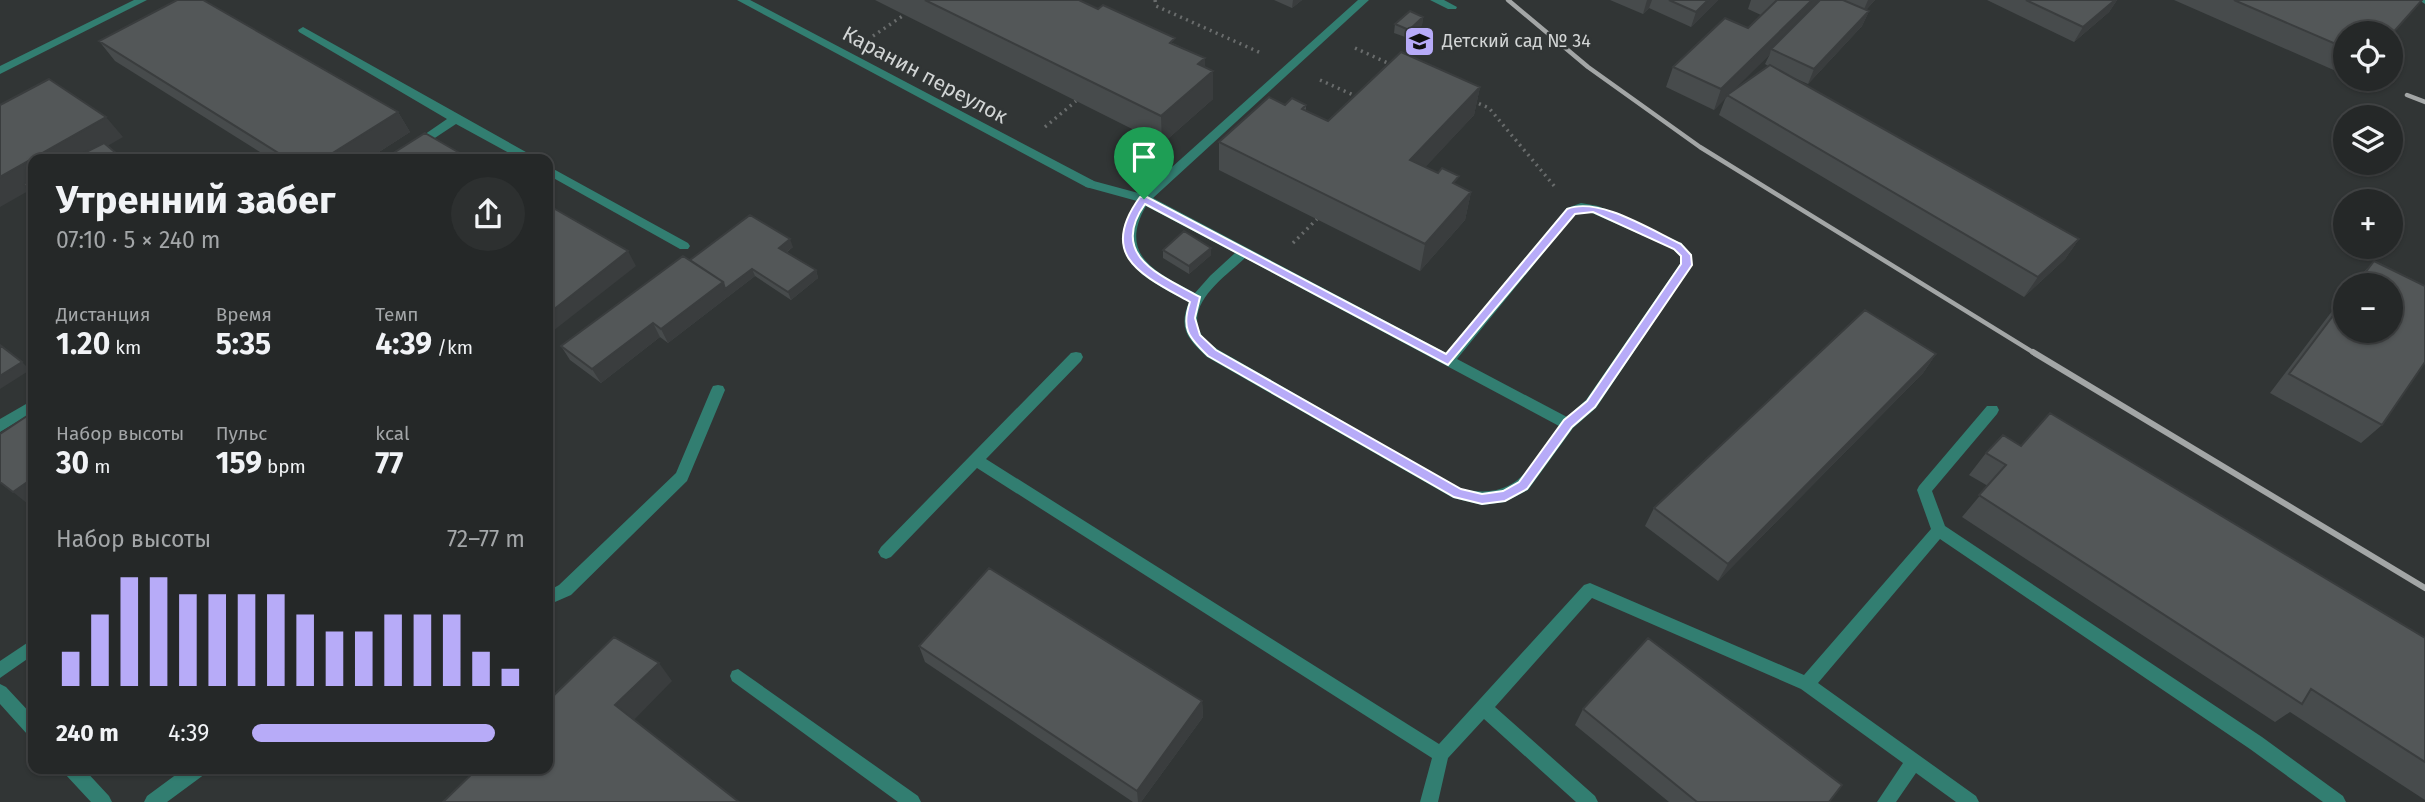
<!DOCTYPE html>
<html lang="ru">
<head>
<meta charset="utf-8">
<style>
	body { margin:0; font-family:"Fira Sans",sans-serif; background:#2d3030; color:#f1f3f6; height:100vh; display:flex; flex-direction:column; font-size:26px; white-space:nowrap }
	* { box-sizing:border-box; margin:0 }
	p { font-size:23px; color:#a3a6a8 }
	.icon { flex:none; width:38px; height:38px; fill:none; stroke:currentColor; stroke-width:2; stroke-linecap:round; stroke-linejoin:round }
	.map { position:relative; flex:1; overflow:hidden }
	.sheet { position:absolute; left:28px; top:154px; width:525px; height:620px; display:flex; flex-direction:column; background:#252828; border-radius:14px; box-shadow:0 2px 5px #0004,0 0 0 2px #424445 }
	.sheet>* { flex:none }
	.controls { position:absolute; left:2333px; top:21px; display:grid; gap:14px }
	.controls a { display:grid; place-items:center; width:70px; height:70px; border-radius:50%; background:#252828; box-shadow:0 2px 5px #0004,0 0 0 2px #424445; font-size:35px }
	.pin { position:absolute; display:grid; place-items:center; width:60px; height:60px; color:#fff; margin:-72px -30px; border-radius:50% 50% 50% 0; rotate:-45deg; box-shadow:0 0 7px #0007 }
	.pin .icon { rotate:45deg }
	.round { display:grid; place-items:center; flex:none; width:74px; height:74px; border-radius:37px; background:#2d3030 }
	.overview { display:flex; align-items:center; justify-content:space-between; height:119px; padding:0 28px }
	h1 { font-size:38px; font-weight:700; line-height:52px }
	.figures { display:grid; grid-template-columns:repeat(3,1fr); gap:10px; height:119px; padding:7px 28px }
	.figures div { display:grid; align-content:center }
	.figures b { font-size:30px; font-weight:700 }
	.figures small { font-size:19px; font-weight:400 }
	.figures p { font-size:19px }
	.chart { height:196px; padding:14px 28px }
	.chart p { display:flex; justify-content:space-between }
	.chart svg { width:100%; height:126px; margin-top:7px; stroke:#b7abf8; stroke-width:6 }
	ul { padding:0 28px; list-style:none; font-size:23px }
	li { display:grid; grid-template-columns:112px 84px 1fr; align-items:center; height:52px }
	li i { height:18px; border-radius:9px; background:#b7abf8 }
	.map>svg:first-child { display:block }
</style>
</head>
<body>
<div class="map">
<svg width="2425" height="802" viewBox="0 0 2425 802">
	<rect width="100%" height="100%" fill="#313535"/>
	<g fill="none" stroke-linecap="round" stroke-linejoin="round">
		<path stroke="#696c6c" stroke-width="3.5" stroke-dasharray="2 4.5" stroke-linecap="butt" d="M 1155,0 L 1156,6 L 1261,53
			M 873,36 L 904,15
			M 1355,48 L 1392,65
			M 1320,80 L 1360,98
			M 1473,101 L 1489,108 L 1555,187
			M 1045,127 L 1076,101
			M 1293,243 L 1317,219"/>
		<path fill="#327e71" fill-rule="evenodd" d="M 1358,0 L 1369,0 L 1153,198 L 1446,353 L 1567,208 L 1581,203 L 1598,206 L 1681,243 L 1692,255 L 1692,265 L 1596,408 L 1573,428 L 1528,490 L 1505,502 L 1482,505 L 1453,498 L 1207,357 C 1188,339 1178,329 1189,302 C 1142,277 1103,260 1137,201 L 1086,187 L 1084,184 L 1090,180 L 1142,194 ZM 1146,206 L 1235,253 L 1210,276 L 1195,293 C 1155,272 1118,255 1146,206 ZM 1582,211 L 1592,213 L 1673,249 L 1680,256 L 1680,264 L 1586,400 L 1567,417 L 1457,359 L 1575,214 ZM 1245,258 L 1559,426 C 1528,467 1520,501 1461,489 L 1217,349 C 1212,345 1204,340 1201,334 C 1184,304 1227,275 1245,258 Z
			M 1430,0 L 1444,0 L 1457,7 L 1456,9 L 1448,9 Z
			M 2419,0 L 2425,0 L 2425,4 Z
			M 303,27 L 533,156 L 535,159 L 520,159 L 456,124 L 403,159 L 389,159 L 447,119 L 299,32 L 298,30 Z
			M 548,166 L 688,243 L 690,246 L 688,249 L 680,249 L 548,175 Z
			M 1076,352 L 1081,353 L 1083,357 L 1081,361 L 986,459 L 1439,744 L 1584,585 L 1590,583 L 1804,675 L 1931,529 L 1917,490 L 1919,486 L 1987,406 L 1997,406 L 1999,410 L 1997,414 L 1932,491 L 1945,526 L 2262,737 L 2343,796 L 2346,802 L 2323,802 L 2250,749 L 1940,539 L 1818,683 L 1976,796 L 1979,802 L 1956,802 L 1916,773 L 1896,802 L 1877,802 L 1903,763 L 1801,689 L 1592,598 L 1495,707 L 1595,796 L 1598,802 L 1576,802 L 1484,719 L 1448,758 L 1438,802 L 1420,802 L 1432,758 L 977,468 L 891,557 L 886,559 L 881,557 L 878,552 L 881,547 L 1071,353 Z
			M 718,385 L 723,386 L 725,390 L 687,481 L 571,595 L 548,605 L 548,591 L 559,585 L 676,473 L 711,390 L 713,386 Z
			M 33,400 L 33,412 L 0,432 L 0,419 Z
			M 33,639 L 33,655 L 0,678 L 0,661 Z
			M 738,669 L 918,796 L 921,802 L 898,802 L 732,681 L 730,676 L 732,671 Z
			M 185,768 L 207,768 L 205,774 L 167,802 L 144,802 L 147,796 Z"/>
		<path fill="#327e71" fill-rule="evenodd" d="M 134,0 L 147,0 L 0,74 L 0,66 Z
			M 737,0 L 750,0 L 1094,181 L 1096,184 L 1090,188 L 1086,187 Z
			M 0,684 L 6,687 L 33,716 L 33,736 L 27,734 L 0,704 Z
			M 63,768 L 83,768 L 109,796 L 112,802 L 91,802 L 65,774 Z"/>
		<path stroke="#a3a6a6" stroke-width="4.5" d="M 1508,0 L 1588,67 L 1700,147 L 2036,354
			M 2407,95 L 2425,102"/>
		<path stroke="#a3a6a6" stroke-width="6" d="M 2033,352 L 2425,588"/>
	</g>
	<path fill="#474b4c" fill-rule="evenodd" d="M 875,0 L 1079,0 L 1205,58 L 1205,67 L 1213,99 L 1162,144 Z
		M 1274,0 L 1302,0 L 1292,8 Z
		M 1610,0 L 1718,0 L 1691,27 L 1649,8 L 1643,14 Z
		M 1751,0 L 1875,0 L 1866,10 L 1869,11 L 1862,26 L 1808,84 L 1783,73 L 2079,239 L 2065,259 L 2024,297 L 1719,115 L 1726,97 L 1714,110 L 1666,87 L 1673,67 L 1748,28 L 1761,15 L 1748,9 ZM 1770,54 L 1765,64 L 1768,66 L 1731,92 Z
		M 1987,0 L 2117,0 L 2109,12 L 2074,42 Z
		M 2174,0 L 2422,0 L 2345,33 L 2345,75 Z
		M 1423,17 L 1422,25 L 1408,38 L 1394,33 L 1395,24 Z
		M 99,41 L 398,112 L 410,132 L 368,159 L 271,159 L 115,61 Z
		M 1480,87 L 1474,115 L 1425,167 L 1457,186 L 1471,192 L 1465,220 L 1420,271 L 1219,170 L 1219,142 L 1285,105 L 1306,105 L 1306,111 L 1328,121 Z
		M 793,247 L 787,252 L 816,270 L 818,278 L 791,300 L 755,276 L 668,343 L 660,337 L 601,383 L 570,360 L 561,346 L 690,260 Z
		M 1163,250 L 1211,255 L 1189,274 L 1163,258 Z
		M 2374,261 L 2425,286 L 2425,362 L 2382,425 L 2361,443 L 2270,393 L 2345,294 L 2345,331 L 2390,331 L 2390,285 L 2352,285 Z
		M 1936,354 L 1923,373 L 1718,581 L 1645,526 L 1654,508 Z
		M 2021,446 L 2425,638 L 2425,800 L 2290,712 L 2275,722 L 1962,517 L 1988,486 L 1969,475 L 1986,453 Z
		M 919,646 L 1202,701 L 1203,717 L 1141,802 L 1133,802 L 925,662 Z
		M 1583,709 L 1829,802 L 1669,802 L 1575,725 Z"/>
	<path fill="#3a3d3e" d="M 1293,0 L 1302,0 L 1292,8 Z
		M 1647,0 L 1652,0 L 1649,8 L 1643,14 Z
		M 1708,0 L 1718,0 L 1691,27 L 1696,12 Z
		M 1812,0 L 1821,0 L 1771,49 L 1770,54 L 1714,110 L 1721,89 Z
		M 1868,0 L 1875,0 L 1862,14 Z
		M 2115,0 L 2117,0 L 2109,12 L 2074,42 L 2083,27 Z
		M 1869,11 L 1862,26 L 1808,84 L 1814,69 Z
		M 1423,17 L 1422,25 L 1408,38 L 1409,30 Z
		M 1205,58 L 1205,78 L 1213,71 L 1213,99 L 1162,144 L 1161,116 L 1198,64 Z
		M 1480,87 L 1474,115 L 1406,188 L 1410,160 Z
		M 398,112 L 410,132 L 368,159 L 323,159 Z
		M 106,117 L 123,137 L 85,159 L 33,159 L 33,189 L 24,184 L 30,190 L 0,207 L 0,177 Z
		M 1471,192 L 1465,220 L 1420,271 L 1425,244 Z
		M 790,239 L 793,247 L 782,255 L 779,248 Z
		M 2079,239 L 2065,259 L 2024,297 L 2038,277 Z
		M 1211,248 L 1211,255 L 1189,274 L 1189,266 Z
		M 628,251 L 636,266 L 553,331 L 548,323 L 548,314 Z
		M 752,269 L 755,276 L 668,343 L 661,329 L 723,282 Z
		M 816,270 L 818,278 L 791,300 L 788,292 Z
		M 653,323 L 660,337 L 601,383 L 592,369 Z
		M 1936,354 L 1923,373 L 1718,581 L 1728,564 Z
		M 22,362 L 30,370 L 0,389 L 0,376 Z
		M 33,478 L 33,508 L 13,492 Z
		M 659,663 L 672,681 L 630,724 L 615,705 Z
		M 1202,701 L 1203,717 L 1141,802 L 1138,802 L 1137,791 Z"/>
	<path fill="#535758" stroke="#3a3d3e" stroke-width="2" d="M 177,0 L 203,0 L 398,112 L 323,159 L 288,159 L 99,41 Z
		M 925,0 L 1079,0 L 1098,9 L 1103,5 L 1175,38 L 1170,43 L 1205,58 L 1198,64 L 1213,71 L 1161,116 Z
		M 1669,0 L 1708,0 L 1696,12 Z
		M 1777,0 L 1812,0 L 1721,89 L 1673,67 L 1725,18 L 1748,28 Z
		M 1820,0 L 1843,0 L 1869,11 L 1814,69 L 1771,49 Z
		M 2026,0 L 2115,0 L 2083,27 Z
		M 2234,0 L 2422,0 L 2390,36 L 2390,33 L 2345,33 L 2345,48 Z
		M 1410,11 L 1423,17 L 1409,30 L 1395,24 Z
		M 1401,52 L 1480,87 L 1410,160 L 1438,173 L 1442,168 L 1459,176 L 1453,183 L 1471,192 L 1425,244 L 1219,142 L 1269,97 L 1285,105 L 1292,98 L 1306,105 L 1302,109 L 1328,121 Z
		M 1770,65 L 2079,239 L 2038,277 L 1727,95 Z
		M 49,79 L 106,117 L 0,177 L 0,105 Z
		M 425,133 L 470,159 L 384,159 Z
		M 104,143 L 123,159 L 72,159 Z
		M 33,180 L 33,192 L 24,184 Z
		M 548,205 L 628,251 L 548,314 Z
		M 750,215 L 790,239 L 779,248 L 816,270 L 788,292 L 752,269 L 725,289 L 723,282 L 690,260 Z
		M 1184,231 L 1211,248 L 1189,266 L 1163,250 Z
		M 683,256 L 723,282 L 661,329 L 653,323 L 592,369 L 561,346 Z
		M 2374,261 L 2425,286 L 2425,362 L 2382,425 L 2289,374 L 2345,300 L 2345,331 L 2390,331 L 2390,285 L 2356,285 Z
		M 1865,310 L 1936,354 L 1728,564 L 1654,508 Z
		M 0,345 L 22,362 L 0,376 Z
		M 33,412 L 33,478 L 13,492 L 0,482 L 0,434 Z
		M 2050,413 L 2425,638 L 2425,762 L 2311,689 L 2302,704 L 1979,495 L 2006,465 L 1986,453 L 2003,435 L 2021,446 Z
		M 989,568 L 1202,701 L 1137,791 L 919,646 Z
		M 614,637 L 659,663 L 615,705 L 739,802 L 443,802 L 478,768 L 548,768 L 548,701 Z
		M 1648,638 L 1842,785 L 1829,802 L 1697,802 L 1583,709 Z"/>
	<path fill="#b7abf8" stroke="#fff" stroke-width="2" fill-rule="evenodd" d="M 1140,197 L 1147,197 L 1446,354 L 1567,209 C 1598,196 1651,230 1681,244 L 1691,255 L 1692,265 L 1595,407 L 1572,427 L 1527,489 L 1505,501 L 1482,504 L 1454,497 L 1208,356 C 1188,337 1181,328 1190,302 C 1142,275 1097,256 1140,197 ZM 1145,204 L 1448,365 L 1575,214 L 1593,212 L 1674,249 L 1681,256 L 1681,264 L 1587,401 L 1564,420 L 1519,482 L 1503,491 L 1482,494 L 1461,489 L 1216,350 L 1200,335 L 1195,318 L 1200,297 C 1162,276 1108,256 1145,204 Z"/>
	<defs>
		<symbol id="school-square" viewBox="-11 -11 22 22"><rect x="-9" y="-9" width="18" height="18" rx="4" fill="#b7abf8" stroke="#313535"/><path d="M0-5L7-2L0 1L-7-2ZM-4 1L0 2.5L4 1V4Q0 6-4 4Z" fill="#111"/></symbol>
	</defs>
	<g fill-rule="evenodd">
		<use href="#school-square" x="1402" y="24" width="35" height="35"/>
	</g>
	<g text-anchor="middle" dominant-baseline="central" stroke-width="5" stroke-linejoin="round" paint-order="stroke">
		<g font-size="18" fill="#d2d5d5" stroke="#313535" text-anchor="start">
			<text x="1442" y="41">Детский сад № 34</text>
		</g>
		<g font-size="21" fill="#d2d5d5" stroke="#313535">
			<text transform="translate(925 75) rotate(28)">Каранин переулок</text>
		</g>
	</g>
</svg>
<div class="controls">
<a><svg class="icon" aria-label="locate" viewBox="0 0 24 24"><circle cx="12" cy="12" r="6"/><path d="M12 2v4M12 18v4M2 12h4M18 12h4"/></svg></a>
<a><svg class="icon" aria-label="layers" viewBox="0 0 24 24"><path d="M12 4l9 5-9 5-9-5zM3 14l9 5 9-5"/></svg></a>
<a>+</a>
<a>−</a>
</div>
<div class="pin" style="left:1144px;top:199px;background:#1e9e55"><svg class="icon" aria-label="arrive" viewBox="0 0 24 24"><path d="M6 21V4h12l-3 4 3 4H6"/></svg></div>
<section class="sheet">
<div class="overview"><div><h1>Утренний забег</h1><p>07:10 · 5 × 240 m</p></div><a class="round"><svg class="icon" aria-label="share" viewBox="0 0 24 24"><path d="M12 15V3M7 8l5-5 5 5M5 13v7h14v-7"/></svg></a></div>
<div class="figures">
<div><p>Дистанция</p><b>1.20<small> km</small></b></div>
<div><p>Время</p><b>5:35</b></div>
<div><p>Темп</p><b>4:39<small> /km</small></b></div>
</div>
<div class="figures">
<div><p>Набор высоты</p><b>30<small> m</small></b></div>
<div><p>Пульс</p><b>159<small> bpm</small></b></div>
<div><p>kcal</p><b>77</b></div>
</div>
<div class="chart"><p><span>Набор высоты</span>72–77 m</p>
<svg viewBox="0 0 160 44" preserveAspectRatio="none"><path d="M5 44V32M15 44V19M25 44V6M35 44V6M45 44V12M55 44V12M65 44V12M75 44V12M85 44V19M95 44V25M105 44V25M115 44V19M125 44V19M135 44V19M145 44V32M155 44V38"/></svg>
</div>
<ul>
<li><b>240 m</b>4:39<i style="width:89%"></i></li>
</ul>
</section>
</div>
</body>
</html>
